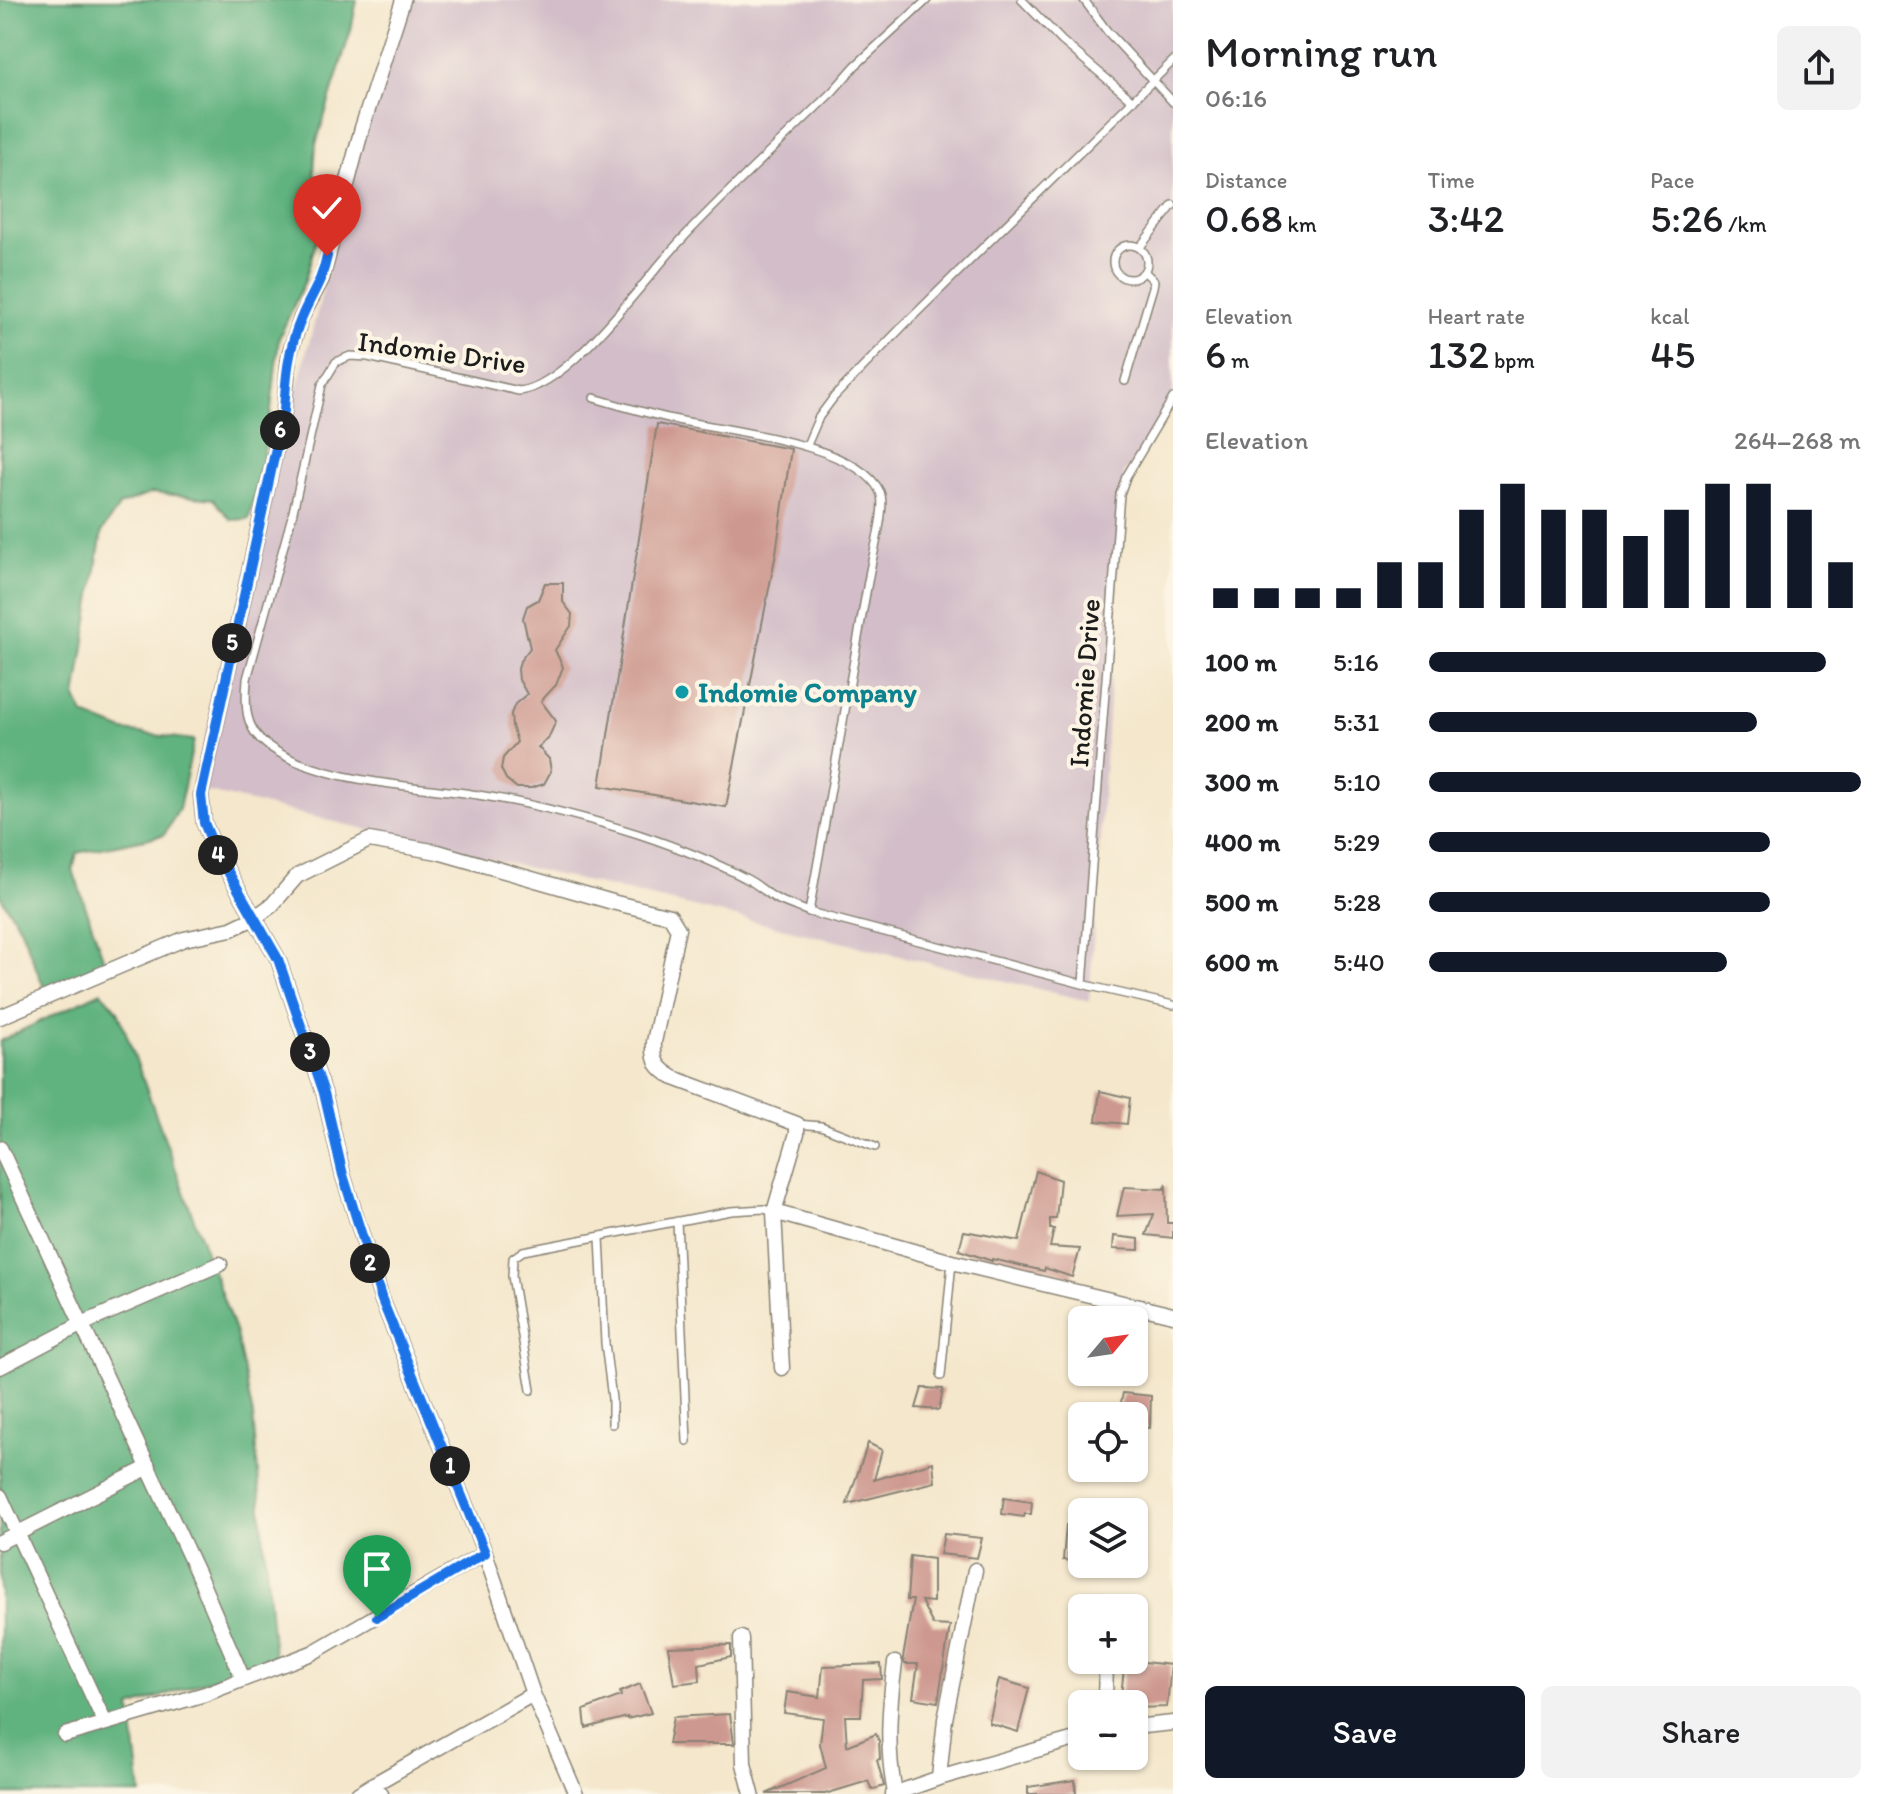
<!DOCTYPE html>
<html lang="en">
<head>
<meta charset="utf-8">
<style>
	body { margin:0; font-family:Itim,sans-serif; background:#f2f2f2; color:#202124; height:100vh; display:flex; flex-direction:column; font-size:30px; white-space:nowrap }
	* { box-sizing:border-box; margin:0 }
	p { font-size:26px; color:#757577 }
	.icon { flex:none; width:44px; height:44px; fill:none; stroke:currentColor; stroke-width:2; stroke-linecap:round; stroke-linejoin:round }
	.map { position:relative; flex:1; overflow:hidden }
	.side { display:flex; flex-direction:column; background:#fff; width:720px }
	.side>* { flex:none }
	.needle { width:52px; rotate:61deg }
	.fabs { position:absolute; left:1068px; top:1306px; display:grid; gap:16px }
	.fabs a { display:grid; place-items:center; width:80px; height:80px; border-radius:12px; background:#fff; box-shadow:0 2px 6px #0004; font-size:40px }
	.pin { position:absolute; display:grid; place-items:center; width:68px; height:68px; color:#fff; margin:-82px -34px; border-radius:50% 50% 50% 0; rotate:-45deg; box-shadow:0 0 8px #0007 }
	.pin .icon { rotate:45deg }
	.km { position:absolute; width:40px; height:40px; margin:-20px; border-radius:50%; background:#222; color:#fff; font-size:22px; line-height:40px; text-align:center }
	.round { display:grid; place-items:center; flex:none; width:84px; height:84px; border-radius:12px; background:#f2f2f2 }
	.headline { display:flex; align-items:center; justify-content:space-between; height:136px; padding:0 32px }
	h1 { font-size:44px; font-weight:600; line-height:60px }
	.figures { display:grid; grid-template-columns:repeat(3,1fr); gap:12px; height:136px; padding:8px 32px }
	.figures div { display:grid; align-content:center }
	.figures b { font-size:40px; font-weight:600 }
	.figures small { font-size:22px; font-weight:400 }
	.figures p { font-size:22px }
	.chart { height:224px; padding:16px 32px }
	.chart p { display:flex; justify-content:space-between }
	.chart svg { width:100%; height:144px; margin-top:8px; stroke:#111827; stroke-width:6 }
	.action { display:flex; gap:16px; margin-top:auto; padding:16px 32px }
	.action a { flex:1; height:92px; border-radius:12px; background:#111827; color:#fff; font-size:32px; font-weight:600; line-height:92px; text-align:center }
	.action a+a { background:#f2f2f2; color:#202124 }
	ul { padding:0 32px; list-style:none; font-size:26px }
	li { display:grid; grid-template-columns:128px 96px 1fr; align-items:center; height:60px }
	li i { height:20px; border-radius:10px; background:#111827 }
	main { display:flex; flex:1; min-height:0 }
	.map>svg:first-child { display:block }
</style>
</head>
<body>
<main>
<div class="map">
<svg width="1173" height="1794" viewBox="0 0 1173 1794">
	<rect width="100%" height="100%" fill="#fcf5e5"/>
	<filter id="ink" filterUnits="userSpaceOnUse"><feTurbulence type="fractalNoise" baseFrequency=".0125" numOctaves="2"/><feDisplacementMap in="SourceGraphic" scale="16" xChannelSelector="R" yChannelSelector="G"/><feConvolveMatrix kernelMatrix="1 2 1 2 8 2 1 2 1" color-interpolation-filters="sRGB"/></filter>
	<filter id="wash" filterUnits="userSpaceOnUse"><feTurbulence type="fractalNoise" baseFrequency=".006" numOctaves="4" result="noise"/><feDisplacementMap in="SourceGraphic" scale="32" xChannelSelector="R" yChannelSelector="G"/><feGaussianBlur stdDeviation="1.8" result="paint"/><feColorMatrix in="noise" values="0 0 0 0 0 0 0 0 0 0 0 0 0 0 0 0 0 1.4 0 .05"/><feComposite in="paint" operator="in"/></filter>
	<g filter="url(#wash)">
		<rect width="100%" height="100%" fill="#f4e7cc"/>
		<path fill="#d2bdc8" d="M 399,0 L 1173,0 L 1173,402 L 1124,474 L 1089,1001 L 192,788 Z"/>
		<path fill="#60b27f" stroke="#3e674e" stroke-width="2" d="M 0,0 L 357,0 L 351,30 L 316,144 L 314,173 L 328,197 L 305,281 L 279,338 L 269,428 L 249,519 L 231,520 L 213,499 L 152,493 L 120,505 L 102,531 L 76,698 L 84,715 L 124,731 L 194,740 L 179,809 L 164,835 L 77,853 L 73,870 L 105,963 L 46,993 L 20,927 L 0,896 Z
			M 101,992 L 118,1011 L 236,1334 L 253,1416 L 274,1657 L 131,1707 L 141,1794 L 0,1794 L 0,1041 Z"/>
		<g id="blocks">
			<path fill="#cd988f" d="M 657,424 L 791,449 L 776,553 L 726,807 L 600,786 Z
				M 545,583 L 563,583 L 563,602 L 572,614 L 571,626 L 555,650 L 563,667 L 556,685 L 541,701 L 556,721 L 548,739 L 538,747 L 549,759 L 551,771 L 544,784 L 531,788 L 517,788 L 506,779 L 501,769 L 503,758 L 517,742 L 512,726 L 511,714 L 515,704 L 527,694 L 519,680 L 518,669 L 520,661 L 530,648 L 523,618 L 527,606 L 538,600 Z
				M 1100,1091 L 1130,1098 L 1127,1124 L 1096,1121 Z
				M 1036,1171 L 1060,1180 L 1056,1219 L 1050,1219 L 1050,1229 L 1054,1229 L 1050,1247 L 1080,1249 L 1072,1277 L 1045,1268 L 1044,1271 L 992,1259 L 992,1261 L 959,1250 L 964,1231 L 1019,1241 Z
				M 1166,1186 L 1167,1223 L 1173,1223 L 1173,1238 L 1146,1235 L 1154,1214 L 1117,1216 L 1124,1187 L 1164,1189 Z
				M 1114,1236 L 1139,1239 L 1139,1250 L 1113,1249 Z
				M 922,1388 L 943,1389 L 939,1410 L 916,1408 Z
				M 1123,1393 L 1151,1396 L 1150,1428 L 1134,1427 L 1134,1416 L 1118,1416 Z
				M 868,1443 L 882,1450 L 874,1480 L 933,1462 L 935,1482 L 847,1504 Z
				M 1004,1498 L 1032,1502 L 1031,1514 L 1025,1514 L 1024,1517 L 1002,1514 Z
				M 1066,1525 L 1082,1526 L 1082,1562 L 1063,1560 Z
				M 944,1534 L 982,1538 L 977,1558 L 940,1554 Z
				M 910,1556 L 933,1559 L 933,1602 L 921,1601 L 933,1625 L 950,1626 L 938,1702 L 913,1698 L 918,1664 L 905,1664 L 903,1658 L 913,1600 L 907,1600 Z
				M 731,1645 L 731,1657 L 699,1664 L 700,1681 L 674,1684 L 668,1647 Z
				M 1125,1660 L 1171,1665 L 1167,1707 L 1134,1708 L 1134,1704 L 1120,1704 Z
				M 881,1664 L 882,1679 L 863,1680 L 861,1716 L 845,1716 L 847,1746 L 876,1734 L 879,1741 L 880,1759 L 877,1760 L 884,1786 L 872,1790 L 868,1781 L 825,1794 L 766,1794 L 826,1768 L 820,1744 L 823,1718 L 784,1713 L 787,1692 L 820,1697 L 823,1666 Z
				M 999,1679 L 1029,1688 L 1018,1732 L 989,1723 Z
				M 640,1684 L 651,1713 L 627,1719 L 627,1717 L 586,1728 L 584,1710 L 621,1696 L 620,1692 Z
				M 730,1714 L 734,1744 L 668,1744 L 673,1717 Z
				M 1075,1780 L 1076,1794 L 1028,1794 L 1028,1787 Z"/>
		</g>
	</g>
	<g filter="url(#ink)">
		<use href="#blocks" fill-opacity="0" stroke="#888274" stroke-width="2"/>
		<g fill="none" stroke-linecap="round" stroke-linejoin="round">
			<defs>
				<path id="service" d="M 927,0 L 855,66 L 833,91 C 783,140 731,187 683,238 C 645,277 572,385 519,391 L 368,357 L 350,356 L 336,362 L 322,385 L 292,516 L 247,679 C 245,705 244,728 267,745 C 320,784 415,785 478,795 C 531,803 587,818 638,834 C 674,846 711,860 745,878 C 756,883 765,892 775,898 C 786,904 798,907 809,912 L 1090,986 L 1173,1005
					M 1022,0 L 1062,41 L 1133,101
					M 1084,0 L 1107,31 L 1173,102
					M1113 262a17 17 0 1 1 34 0a17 17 0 1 1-34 0Z
					M 1140,247 L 1173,205
					M 1125,381 L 1153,287 L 1154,281 L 1145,272
					M 594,398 C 621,406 649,414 677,420 C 725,430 859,444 880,492 C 887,508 872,556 869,576 L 809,912
					M 807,445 L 819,417 L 834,397 L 903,326 L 1173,61
					M 1083,984 L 1120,494 L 1126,477 L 1173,398
					M 797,1124 L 821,1126 L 875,1147
					M 677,1221 L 687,1441
					M 600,1237 L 605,1343 L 612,1399 L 612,1424
					M 941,1376 L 952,1262
					M 531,1390 L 512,1276 L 513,1258 L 523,1251 L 731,1211 L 764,1209 L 774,1212"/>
				<path id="minor" d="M 403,0 L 362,128 L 322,279 L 301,318 L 289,355 L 284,411 L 201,795 L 204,823 L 215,849 L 278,959 L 324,1093 L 343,1175 L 382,1300 L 485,1553 L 533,1694 L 576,1794
					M 0,1017 L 184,939 L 231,929 L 254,918 L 272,905 L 297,876 L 369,840 L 438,852 L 616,903 L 670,916 L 678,929 L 654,1042 C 653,1062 657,1068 674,1078 L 797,1124 L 797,1133 L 774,1212 L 782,1368
					M 0,1148 L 201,1581 L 243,1679
					M 774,1212 L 952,1262 L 1173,1315
					M 0,1367 L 82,1324 L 220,1264
					M 0,1496 L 105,1723
					M 0,1542 L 149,1467
					M 741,1638 L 744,1764 L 752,1794
					M 895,1663 C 889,1707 886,1749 895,1793
					M 1105,1704 L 1106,1660
					M 1134,1727 L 1173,1723
					M 65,1735 L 205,1694 L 312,1653 L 485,1553
					M 939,1778 L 945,1719 L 975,1570
					M 358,1794 L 374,1784
					M 381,1794 L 374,1784 L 533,1694
					M 893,1794 L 939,1778 L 1082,1737"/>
			</defs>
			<use href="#service" stroke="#888274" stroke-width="10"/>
			<use href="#minor" stroke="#888274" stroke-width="17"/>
			<use href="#service" stroke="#fff" stroke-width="7"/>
			<use href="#minor" stroke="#fff" stroke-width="14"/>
		</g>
	</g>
	<g fill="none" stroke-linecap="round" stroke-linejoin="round" filter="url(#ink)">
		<defs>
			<path id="route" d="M 327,256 C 321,285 311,294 301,319 C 288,349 286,379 284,411 L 201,795 L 204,823 L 215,849 L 278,959 L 324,1093 L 343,1175 L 382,1300 L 485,1553 L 377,1617"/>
		</defs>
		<use href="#route" stroke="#fff" stroke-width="16"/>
		<use href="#route" stroke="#1a73e8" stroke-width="10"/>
	</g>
	<circle fill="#0f9aa8" stroke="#fcf5e5" stroke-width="3" cx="682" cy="692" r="8"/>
	<g text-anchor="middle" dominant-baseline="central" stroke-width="8" stroke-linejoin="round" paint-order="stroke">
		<g font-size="28" fill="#1c1c1c" stroke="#fcf5e5">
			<text transform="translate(442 352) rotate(8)">Indomie Drive</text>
			<text transform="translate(1084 683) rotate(-86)">Indomie Drive</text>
		</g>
		<g font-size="28" font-weight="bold" fill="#0d838f" stroke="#fcf5e5" text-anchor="start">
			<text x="698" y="692">Indomie Company</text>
		</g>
	</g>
</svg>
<div class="fabs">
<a><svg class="needle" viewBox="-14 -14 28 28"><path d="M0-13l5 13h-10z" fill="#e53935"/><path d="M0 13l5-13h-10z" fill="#757577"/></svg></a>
<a><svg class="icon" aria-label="locate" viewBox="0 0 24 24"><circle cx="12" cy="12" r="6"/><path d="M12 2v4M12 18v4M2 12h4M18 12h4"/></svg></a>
<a><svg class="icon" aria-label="layers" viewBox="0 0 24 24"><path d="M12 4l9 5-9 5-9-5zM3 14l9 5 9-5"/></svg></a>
<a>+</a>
<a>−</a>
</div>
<div class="pin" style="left:377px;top:1617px;background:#1e9e55"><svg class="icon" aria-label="arrive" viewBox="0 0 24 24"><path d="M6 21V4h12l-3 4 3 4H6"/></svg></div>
<div class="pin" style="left:327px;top:256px;background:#d93025"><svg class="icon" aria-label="check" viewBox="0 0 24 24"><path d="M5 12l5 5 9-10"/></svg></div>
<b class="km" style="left:450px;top:1466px">1</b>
<b class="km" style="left:370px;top:1263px">2</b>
<b class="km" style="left:310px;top:1052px">3</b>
<b class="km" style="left:218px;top:855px">4</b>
<b class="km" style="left:232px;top:643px">5</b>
<b class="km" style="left:280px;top:430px">6</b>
</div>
<section class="side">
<div class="headline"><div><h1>Morning run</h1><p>06:16</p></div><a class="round"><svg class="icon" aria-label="share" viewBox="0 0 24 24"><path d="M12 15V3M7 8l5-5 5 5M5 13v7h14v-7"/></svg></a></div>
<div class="figures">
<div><p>Distance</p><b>0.68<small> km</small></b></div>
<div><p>Time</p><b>3:42</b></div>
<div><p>Pace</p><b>5:26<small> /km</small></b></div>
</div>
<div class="figures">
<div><p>Elevation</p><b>6<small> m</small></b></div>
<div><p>Heart rate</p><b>132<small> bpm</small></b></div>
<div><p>kcal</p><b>45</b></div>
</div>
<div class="chart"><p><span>Elevation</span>264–268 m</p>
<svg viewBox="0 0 160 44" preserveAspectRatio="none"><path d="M5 44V38M15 44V38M25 44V38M35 44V38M45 44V30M55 44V30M65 44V14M75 44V6M85 44V14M95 44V14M105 44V22M115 44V14M125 44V6M135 44V6M145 44V14M155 44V30"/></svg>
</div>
<ul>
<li><b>100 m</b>5:16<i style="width:92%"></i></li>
<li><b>200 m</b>5:31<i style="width:76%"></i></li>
<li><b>300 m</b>5:10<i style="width:100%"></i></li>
<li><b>400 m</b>5:29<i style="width:79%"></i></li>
<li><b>500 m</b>5:28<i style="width:79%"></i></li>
<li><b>600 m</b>5:40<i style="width:69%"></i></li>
</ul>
<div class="action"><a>Save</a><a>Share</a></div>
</section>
</main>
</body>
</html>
